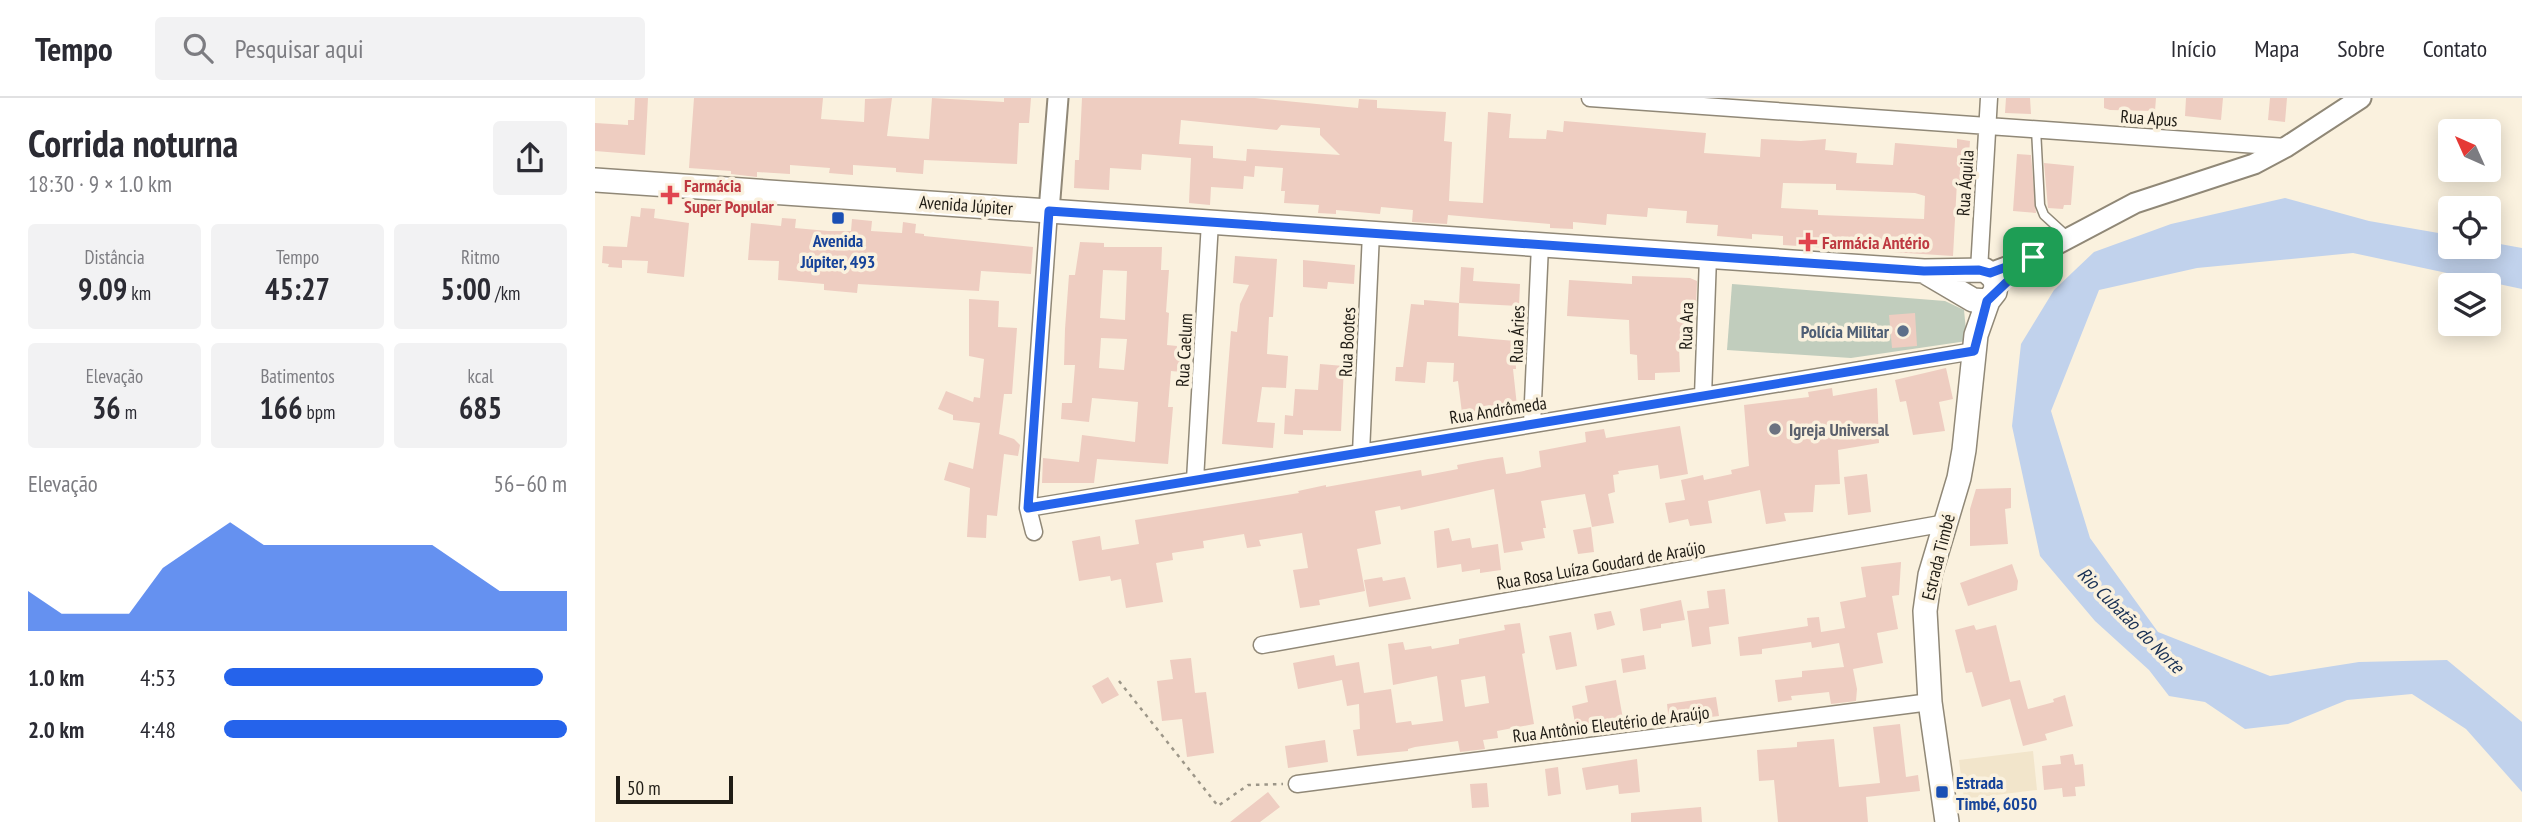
<!DOCTYPE html>
<html lang="pt">
<head>
<meta charset="utf-8">
<style>
	body { margin:0; font-family:"PT Sans Narrow",sans-serif; background:#f2f2f3; color:#2b2b33; height:100vh; display:flex; flex-direction:column; font-size:26px; white-space:nowrap }
	* { box-sizing:border-box; margin:0 }
	p { font-size:23px; color:#7c7c81 }
	.icon { flex:none; width:38px; height:38px; fill:none; stroke:currentColor; stroke-width:2; stroke-linecap:round; stroke-linejoin:round }
	.map { position:relative; flex:1; overflow:hidden }
	.sheet { display:flex; flex-direction:column; background:#fff; width:595px }
	.sheet>* { flex:none }
	.needle { width:46px; rotate:315deg }
	.tools { position:absolute; left:1843px; top:21px; display:grid; gap:14px }
	.tools a { display:grid; place-items:center; width:63px; height:63px; border-radius:7px; background:#fff; box-shadow:0 4px 18px #0003; font-size:35px }
	.scale { position:absolute; left:21px; bottom:18px; width:117px; box-sizing:border-box; padding-left:7px; border:4px solid #1f1c15; border-top:0; font-size:19px; line-height:24px; white-space:nowrap; color:#1f1c15; -webkit-text-stroke:5px #faf1de; paint-order:stroke }
	.pin { position:absolute; display:grid; place-items:center; width:60px; height:60px; color:#fff; margin:-30px; border-radius:14px; box-shadow:0 4px 10px #0006 }
	.round { display:grid; place-items:center; flex:none; width:74px; height:74px; border-radius:7px; background:#f2f2f3 }
	.headline { display:flex; align-items:center; justify-content:space-between; height:119px; padding:0 28px }
	h1 { font-size:38px; font-weight:700; line-height:52px }
	.stats { display:grid; grid-template-columns:repeat(3,1fr); gap:10px; height:119px; padding:7px 28px }
	.stats div { display:grid; align-content:center; border-radius:7px; background:#f2f2f3; text-align:center }
	.stats b { font-size:30px; font-weight:700 }
	.stats small { font-size:19px; font-weight:400 }
	.stats p { font-size:19px }
	.chart { height:196px; padding:14px 28px }
	.chart p { display:flex; justify-content:space-between }
	.chart svg { width:100%; height:126px; margin-top:7px; fill:#2563eb; opacity:.7 }
	ul { padding:0 28px; list-style:none; font-size:23px }
	li { display:grid; grid-template-columns:112px 84px 1fr; align-items:center; height:52px }
	li i { height:18px; border-radius:9px; background:#2563eb }
	header { display:flex; align-items:center; gap:42px; box-sizing:border-box; height:98px; padding:0 35px; background:#fff; border-bottom:2px solid #e1e1e2 }
	header strong { font-size:33px }
	nav { display:flex; gap:38px; margin-inline-start:auto; font-size:24px }
	.search { width:490px; height:63px; background:#f2f2f3; display:flex; align-items:center; gap:18px; box-sizing:border-box; padding:0 24px; border-radius:7px; color:#7c7c81; font-size:26px }
	main { display:flex; flex:1; min-height:0 }
	.map>svg:first-child { display:block }
</style>
</head>
<body>
<header>
<strong>Tempo</strong>
<div class="search"><svg class="icon" aria-label="search" viewBox="0 0 24 24"><circle cx="10" cy="10" r="6"/><path d="M15 15l6 6"/></svg>Pesquisar aqui</div>
<nav><a>Início</a><a>Mapa</a><a>Sobre</a><a>Contato</a></nav>
</header>
<main>
<section class="sheet">
<div class="headline"><div><h1>Corrida noturna</h1><p>18:30 · 9 × 1.0 km</p></div><a class="round"><svg class="icon" aria-label="share" viewBox="0 0 24 24"><path d="M12 15V3M7 8l5-5 5 5M5 13v7h14v-7"/></svg></a></div>
<div class="stats">
<div><p>Distância</p><b>9.09<small> km</small></b></div>
<div><p>Tempo</p><b>45:27</b></div>
<div><p>Ritmo</p><b>5:00<small> /km</small></b></div>
</div>
<div class="stats">
<div><p>Elevação</p><b>36<small> m</small></b></div>
<div><p>Batimentos</p><b>166<small> bpm</small></b></div>
<div><p>kcal</p><b>685</b></div>
</div>
<div class="chart"><p><span>Elevação</span>56–60 m</p>
<svg viewBox="0 0 160 44" preserveAspectRatio="none"><path d="M0 44V30L10 38L20 38L30 38L40 22L50 14L60 6L70 14L80 14L90 14L100 14L110 14L120 14L130 22L140 30L150 30L160 30V44z"/></svg>
</div>
<ul>
<li><b>1.0 km</b>4:53<i style="width:93%"></i></li>
<li><b>2.0 km</b>4:48<i style="width:100%"></i></li>
</ul>
</section>
<div class="map">
<svg width="1927" height="724" viewBox="0 0 1927 724">
	<rect width="100%" height="100%" fill="#faf1de"/>
	<path fill="#f2e5cb" d="M 1438,653 L 1442,692 L 1369,701 L 1364,662 Z"/>
	<path fill="#c1cdbd" d="M 1137,186 L 1350,203 L 1369,212 L 1372,243 L 1256,260 L 1132,252 Z"/>
	<path fill="#c1d2ec" d="M 1690,100 L 1774,123 L 1855,137 L 1855,149 L 1894,149 L 1894,144 L 1927,150 L 1927,191 L 1758,155 L 1602,170 L 1504,192 L 1456,313 L 1495,440 L 1563,534 L 1675,578 L 1764,564 L 1852,562 L 1927,624 L 1927,694 L 1871,631 L 1817,596 L 1752,602 L 1693,626 L 1650,631 L 1610,604 L 1574,598 L 1554,572 L 1500,523 L 1445,458 L 1417,328 L 1426,246 L 1459,192 L 1499,154 L 1576,126 Z"/>
	<path fill="#eecdc1" fill-rule="evenodd" d="M 40,0 L 53,0 L 50,57 L 0,53 L 0,25 L 33,27 L 33,22 L 39,22 Z
		M 99,0 L 228,0 L 226,21 L 269,24 L 270,1 L 297,0 L 292,38 L 334,41 L 337,0 L 409,4 L 409,0 L 436,0 L 434,25 L 424,25 L 422,66 L 329,62 L 328,76 L 301,74 L 301,70 L 258,67 L 258,77 L 234,75 L 235,70 L 195,67 L 195,76 L 162,74 L 162,79 L 136,76 L 136,73 L 94,70 Z
		M 487,0 L 660,0 L 763,10 L 764,1 L 782,2 L 782,10 L 851,14 L 849,43 L 857,44 L 854,103 L 888,105 L 893,14 L 916,16 L 914,40 L 951,41 L 952,32 L 968,34 L 969,23 L 1111,35 L 1109,55 L 1165,59 L 1166,41 L 1206,43 L 1231,41 L 1230,52 L 1262,55 L 1261,65 L 1298,67 L 1300,45 L 1362,50 L 1362,41 L 1375,43 L 1372,85 L 1362,84 L 1358,158 L 1188,147 L 1188,138 L 1157,136 L 1157,141 L 1122,138 L 1123,127 L 1091,125 L 1092,113 L 1053,110 L 1052,119 L 1012,116 L 1011,127 L 978,124 L 978,131 L 955,130 L 955,126 L 853,117 L 852,126 L 817,124 L 818,112 L 786,109 L 785,116 L 741,112 L 741,116 L 723,115 L 724,107 L 689,105 L 690,93 L 686,93 L 688,70 L 660,68 L 659,79 L 649,78 L 648,91 L 616,89 L 615,107 L 594,105 L 596,60 L 547,56 L 546,72 L 515,70 L 514,92 L 479,90 L 480,62 L 484,62 ZM 586,22 L 682,32 L 686,27 L 725,30 L 725,37 L 745,57 L 652,51 L 651,63 L 618,60 L 618,48 L 584,46 ZM 1188,85 L 1241,86 L 1241,92 L 1320,95 L 1330,98 L 1329,121 L 1223,117 L 1223,112 L 1186,110 Z
		M 1411,0 L 1435,0 L 1436,16 L 1410,15 Z
		M 1509,0 L 1561,0 L 1560,13 L 1515,12 L 1509,10 Z
		M 1591,0 L 1628,0 L 1626,22 L 1590,18 Z
		M 1675,0 L 1692,0 L 1690,24 L 1673,22 Z
		M 1422,56 L 1436,57 L 1441,115 L 1418,113 Z
		M 1449,65 L 1479,68 L 1476,107 L 1469,107 L 1468,111 L 1453,110 Z
		M 46,110 L 60,111 L 59,120 L 94,125 L 89,179 L 52,175 L 53,163 L 27,162 L 27,170 L 13,169 L 14,166 L 7,165 L 8,148 L 32,149 L 36,118 L 45,119 Z
		M 187,120 L 201,121 L 200,130 L 233,133 L 256,133 L 257,121 L 277,123 L 276,133 L 307,135 L 308,124 L 321,126 L 320,135 L 329,136 L 329,138 L 438,149 L 436,176 L 386,173 L 384,193 L 263,186 L 262,195 L 229,192 L 229,186 L 183,182 L 184,163 L 153,162 L 156,125 L 186,128 Z
		M 485,144 L 509,145 L 509,149 L 567,149 L 566,172 L 574,172 L 571,214 L 574,215 L 572,247 L 582,248 L 581,257 L 588,258 L 587,274 L 576,273 L 573,309 L 578,309 L 573,366 L 502,361 L 499,385 L 447,385 L 448,360 L 484,364 L 487,337 L 540,344 L 543,304 L 497,300 L 494,324 L 466,321 L 467,305 L 477,305 L 480,267 L 469,267 L 470,231 L 474,177 L 480,177 ZM 508,172 L 532,173 L 530,222 L 505,220 ZM 506,240 L 532,241 L 529,272 L 504,270 Z
		M 640,158 L 682,161 L 678,219 L 674,219 L 672,256 L 693,258 L 691,290 L 667,289 L 662,324 L 680,325 L 678,350 L 627,346 L 636,233 L 642,234 L 645,206 L 654,187 L 638,185 Z
		M 708,162 L 760,167 L 759,186 L 733,184 L 732,191 L 708,189 Z
		M 866,169 L 879,170 L 878,183 L 925,186 L 924,208 L 864,205 Z
		M 1037,178 L 1095,180 L 1102,183 L 1100,234 L 1096,234 L 1094,250 L 1084,249 L 1085,274 L 1060,275 L 1060,282 L 1043,282 L 1042,257 L 1035,256 L 1034,222 L 972,218 L 974,182 L 1037,186 Z
		M 374,201 L 404,203 L 403,229 L 422,230 L 417,296 L 409,296 L 404,336 L 419,341 L 425,347 L 423,358 L 409,356 L 402,418 L 392,417 L 391,440 L 372,439 L 375,390 L 349,382 L 354,364 L 378,371 L 385,325 L 358,322 L 358,317 L 343,311 L 351,293 L 378,304 L 379,299 L 385,300 L 389,261 L 374,258 Z
		M 829,202 L 864,205 L 863,238 L 920,243 L 921,271 L 918,271 L 922,308 L 867,315 L 863,283 L 858,284 L 859,265 L 832,264 L 830,285 L 800,283 L 801,269 L 808,269 L 816,206 L 829,207 Z
		M 1320,215 L 1322,248 L 1297,250 L 1294,217 Z
		M 725,266 L 749,268 L 746,333 L 708,332 L 708,337 L 689,336 L 690,317 L 698,318 L 700,291 L 723,292 Z
		M 1351,270 L 1358,301 L 1344,304 L 1350,333 L 1318,337 L 1311,303 L 1305,304 L 1300,282 Z
		M 1237,290 L 1238,298 L 1282,290 L 1284,345 L 1243,352 L 1245,386 L 1220,387 L 1218,414 L 1189,415 L 1191,423 L 1171,426 L 1165,392 L 1113,403 L 1117,425 L 1095,428 L 1093,421 L 1074,425 L 1070,405 L 1090,402 L 1086,382 L 1108,377 L 1109,382 L 1137,376 L 1136,372 L 1154,368 L 1149,307 L 1214,299 L 1213,294 Z
		M 1085,328 L 1093,376 L 1065,381 L 1063,367 L 1023,373 L 1024,376 L 1018,377 L 1020,394 L 1013,396 L 1019,425 L 997,429 L 990,396 L 946,403 L 951,430 L 948,430 L 950,440 L 926,444 L 928,452 L 909,455 L 899,391 L 806,412 L 805,408 L 780,413 L 786,446 L 762,451 L 770,493 L 724,502 L 725,507 L 705,510 L 698,472 L 713,470 L 707,435 L 664,442 L 666,448 L 652,450 L 649,436 L 608,443 L 609,450 L 577,455 L 578,462 L 561,465 L 568,504 L 531,510 L 526,481 L 516,483 L 515,478 L 484,483 L 477,443 L 505,438 L 507,452 L 544,446 L 540,422 L 704,395 L 703,393 L 731,387 L 731,389 L 826,372 L 827,378 L 863,371 L 862,367 L 893,361 L 908,359 L 911,376 L 924,374 L 946,369 L 944,353 L 991,344 L 990,334 L 1009,331 L 1011,340 Z
		M 1272,376 L 1276,414 L 1253,417 L 1249,379 Z
		M 1416,390 L 1416,410 L 1410,411 L 1413,446 L 1375,448 L 1375,411 L 1381,391 Z
		M 996,429 L 999,454 L 983,456 L 978,432 Z
		M 854,430 L 857,443 L 875,440 L 877,450 L 903,446 L 906,472 L 885,475 L 885,471 L 867,474 L 866,466 L 842,470 L 839,433 Z
		M 1306,464 L 1304,497 L 1297,498 L 1303,531 L 1282,535 L 1288,565 L 1258,571 L 1262,591 L 1261,603 L 1236,606 L 1234,594 L 1196,598 L 1197,602 L 1183,604 L 1180,582 L 1207,579 L 1207,573 L 1249,569 L 1244,545 L 1217,550 L 1216,544 L 1167,551 L 1167,556 L 1145,558 L 1143,539 L 1213,528 L 1212,520 L 1224,519 L 1226,534 L 1250,530 L 1245,504 L 1271,499 L 1266,469 Z
		M 1417,466 L 1423,483 L 1422,492 L 1373,508 L 1365,485 Z
		M 787,479 L 788,483 L 810,479 L 816,501 L 774,509 L 769,482 Z
		M 1130,491 L 1134,526 L 1114,529 L 1116,546 L 1097,549 L 1092,513 L 1114,510 L 1112,493 Z
		M 1086,502 L 1090,522 L 1066,526 L 1066,530 L 1048,533 L 1045,511 Z
		M 1016,513 L 1020,527 L 1002,532 L 999,516 Z
		M 925,525 L 930,555 L 927,556 L 939,626 L 902,633 L 903,640 L 888,642 L 890,651 L 865,654 L 863,643 L 820,649 L 813,651 L 813,653 L 762,658 L 758,632 L 765,631 L 764,606 L 752,608 L 747,582 L 703,591 L 698,565 L 739,557 L 741,568 L 764,564 L 769,595 L 796,591 L 801,625 L 816,623 L 817,627 L 848,623 L 842,578 L 798,587 L 793,546 L 808,544 L 810,552 L 836,548 L 837,551 L 864,546 L 864,541 L 910,532 L 909,527 ZM 890,578 L 894,605 L 870,609 L 866,582 Z
		M 1379,527 L 1381,532 L 1401,527 L 1415,584 L 1425,582 L 1433,611 L 1459,604 L 1458,601 L 1470,597 L 1478,628 L 1450,636 L 1452,642 L 1428,648 L 1415,601 L 1387,609 L 1377,574 L 1371,575 L 1360,532 Z
		M 976,534 L 982,568 L 961,572 L 954,538 Z
		M 1049,557 L 1051,571 L 1028,575 L 1026,561 Z
		M 596,560 L 600,595 L 611,594 L 619,655 L 592,659 L 587,621 L 567,623 L 562,583 L 578,581 L 575,562 Z
		M 513,579 L 524,597 L 507,606 L 497,588 Z
		M 1021,582 L 1028,621 L 981,631 L 977,608 L 993,604 L 990,588 Z
		M 1121,599 L 1124,618 L 1074,624 L 1072,606 Z
		M 1305,626 L 1311,679 L 1323,677 L 1325,693 L 1271,699 L 1273,724 L 1183,724 L 1179,682 L 1164,683 L 1162,652 L 1202,649 L 1202,644 L 1239,641 L 1244,689 L 1285,685 L 1278,629 Z
		M 730,642 L 733,664 L 693,670 L 690,648 Z
		M 1478,656 L 1480,667 L 1488,666 L 1490,688 L 1480,689 L 1481,698 L 1468,699 L 1467,690 L 1449,692 L 1447,668 L 1466,666 L 1465,658 Z
		M 1042,661 L 1045,694 L 1024,696 L 1023,687 L 991,692 L 987,670 Z
		M 963,669 L 966,696 L 953,698 L 950,671 Z
		M 892,685 L 894,709 L 877,710 L 875,686 Z
		M 673,694 L 685,709 L 665,724 L 635,724 Z
		M 1106,709 L 1107,724 L 1036,724 L 1036,715 Z"/>
	<g fill="none" stroke-linecap="round" stroke-linejoin="round">
		<defs>
			<path id="service" d="M 1441,31 L 1445,107 L 1449,117 L 1473,139"/>
			<path id="minor" d="M 995,0 L 1691,49
				M 1384,172 L 1394,0
				M 1108,298 L 1113,159
				M 937,326 L 945,147
				M 766,355 L 776,135
				M 600,382 L 615,124
				M 433,410 L 1379,253
				M 439,434 L 433,410 L 454,113
				M 667,547 L 1351,425
				M 702,686 L 1335,604"/>
			<path id="tertiary" d="M 454,113 L 463,0
				M 1395,175 L 1438,159 L 1540,105 L 1659,66 L 1691,49 L 1766,0"/>
			<path id="secondary" d="M 0,82 L 1329,173 L 1390,172 L 1399,180 L 1401,187 L 1400,194 L 1393,203 L 1381,237 L 1369,352 L 1364,380 L 1335,477 L 1330,513 L 1335,604 L 1352,724
				M 1332,175 L 1378,202 L 1393,203"/>
		</defs>
		<use href="#service" stroke="#908877" stroke-width="11"/>
		<use href="#minor" stroke="#908877" stroke-width="19"/>
		<use href="#tertiary" stroke="#908877" stroke-width="23"/>
		<use href="#secondary" stroke="#908877" stroke-width="26"/>
		<path stroke="#9c9688" stroke-width="2.5" stroke-dasharray="3.5 5" stroke-linecap="butt" d="M 524,583 L 623,708 L 653,687 L 688,686"/>
		<use href="#service" stroke="#fff" stroke-width="8"/>
		<use href="#minor" stroke="#fff" stroke-width="16"/>
		<use href="#tertiary" stroke="#fff" stroke-width="19"/>
		<use href="#secondary" stroke="#fff" stroke-width="23"/>
	</g>
	<g fill="none" stroke-linecap="round" stroke-linejoin="round">
		<defs>
			<path id="route" d="M 454,113 L 1329,173 L 1384,172 L 1395,175 L 1438,159 L 1392,203 L 1379,253 L 433,410 Z"/>
		</defs>
		<use href="#route" stroke="#fff" stroke-width="14"/>
		<use href="#route" stroke="#2563eb" stroke-width="9"/>
	</g>
	<g fill="#e0444e" stroke="#faf1de" stroke-width="2.5">
		<path d="M71.5 86.5h7v7h7v7h-7v7h-7v-7h-7v-7h7z"/>
		<path d="M1209.5 133.5h7v7h7v7h-7v7h-7v-7h-7v-7h7z"/>
	</g>
	<g fill="#1a4fb4" stroke="#faf1de" stroke-width="2.5">
		<rect x="236" y="113" width="14" height="14" rx="3.5"/>
		<rect x="1340" y="687" width="14" height="14" rx="3.5"/>
	</g>
	<circle fill="#5c6f8a" stroke="#faf1de" stroke-width="2.5" cx="1308" cy="233" r="7"/>
	<circle fill="#6b7280" stroke="#faf1de" stroke-width="2.5" cx="1180" cy="331" r="7"/>
	<g text-anchor="middle" dominant-baseline="central" stroke-width="7" stroke-linejoin="round" paint-order="stroke">
		<g font-size="18" fill="#1f1c15" stroke="#faf1de">
			<text transform="translate(1554 20) rotate(4)">Rua Apus</text>
			<text transform="translate(1370 85) rotate(-86)">Rua Áquila</text>
			<text transform="translate(371 107) rotate(4)">Avenida Júpiter</text>
			<text transform="translate(1091 228) rotate(-88)">Rua Ara</text>
			<text transform="translate(922 236) rotate(-88)">Rua Áries</text>
			<text transform="translate(752 244) rotate(-87)">Rua Bootes</text>
			<text transform="translate(589 252) rotate(-87)">Rua Caelum</text>
			<text transform="translate(903 312) rotate(-9)">Rua Andrômeda</text>
			<text transform="translate(1343 459) rotate(-76)">Estrada Timbé</text>
			<text transform="translate(1006 467) rotate(-10)">Rua Rosa Luíza Goudard de Araújo</text>
			<text transform="translate(1016 626) rotate(-7)">Rua Antônio Eleutério de Araújo</text>
		</g>
		<g font-size="18" font-weight="bold" fill="#be3a42" stroke="#faf1de" text-anchor="start">
			<text x="89" y="87">Farmácia<tspan x="89" dy="21">Super Popular</tspan></text>
			<text x="1227" y="144">Farmácia Antério</text>
		</g>
		<g font-size="18" font-weight="bold" fill="#164399" stroke="#faf1de">
			<text x="243" y="142">Avenida<tspan x="243" dy="21">Júpiter, 493</tspan></text>
			<text x="1361" y="684" text-anchor="start">Estrada<tspan x="1361" dy="21">Timbé, 6050</tspan></text>
		</g>
		<g font-size="18" font-weight="bold" fill="#4e5e75" stroke="#faf1de" text-anchor="end">
			<text x="1294" y="233">Polícia Militar</text>
		</g>
		<g font-size="18" font-weight="bold" fill="#5b616d" stroke="#faf1de" text-anchor="start">
			<text x="1194" y="331">Igreja Universal</text>
		</g>
		<g font-size="19" font-style="italic" fill="#193155" stroke="#faf1de">
			<text transform="translate(1536 522) rotate(45)">Rio Cubatão do Norte</text>
		</g>
	</g>
</svg>
<div class="tools">
<a><svg class="needle" viewBox="-14 -14 28 28"><path d="M0-13l5 13h-10z" fill="#e53935"/><path d="M0 13l5-13h-10z" fill="#7c7c81"/></svg></a>
<a><svg class="icon" aria-label="locate" viewBox="0 0 24 24"><circle cx="12" cy="12" r="6"/><path d="M12 2v4M12 18v4M2 12h4M18 12h4"/></svg></a>
<a><svg class="icon" aria-label="layers" viewBox="0 0 24 24"><path d="M12 4l9 5-9 5-9-5zM3 14l9 5 9-5"/></svg></a>
</div>
<div class="scale">50 m</div>
<div class="pin" style="left:1438px;top:159px;background:#1e9e55"><svg class="icon" aria-label="arrive" viewBox="0 0 24 24"><path d="M6 21V4h12l-3 4 3 4H6"/></svg></div>
</div>
</main>
</body>
</html>
